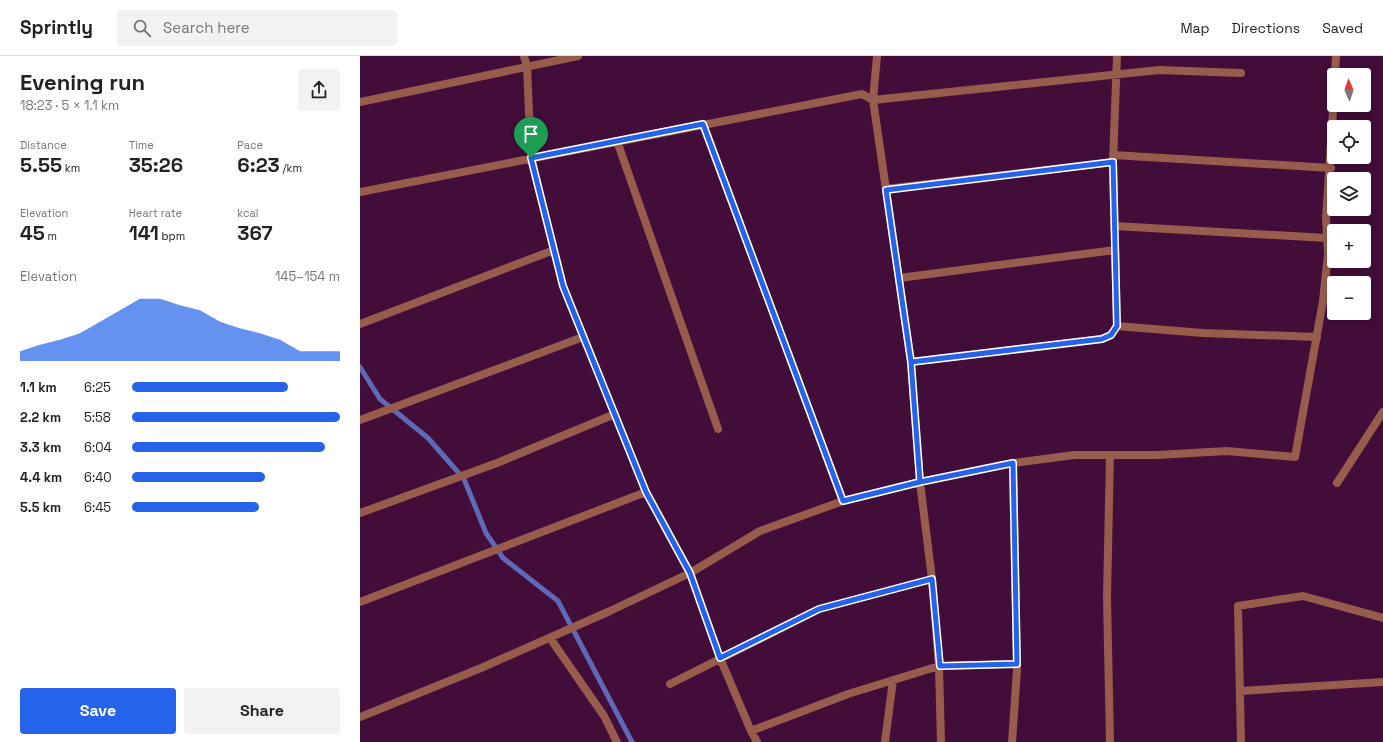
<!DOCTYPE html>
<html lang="en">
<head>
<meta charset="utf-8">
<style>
	body { margin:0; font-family:"Space Grotesk",sans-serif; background:#f2f2f2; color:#222; height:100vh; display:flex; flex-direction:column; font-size:15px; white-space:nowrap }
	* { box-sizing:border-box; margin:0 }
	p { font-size:13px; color:#767676 }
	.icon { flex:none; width:22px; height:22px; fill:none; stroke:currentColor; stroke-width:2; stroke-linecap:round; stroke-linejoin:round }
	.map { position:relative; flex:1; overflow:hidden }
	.drawer { display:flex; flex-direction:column; background:#fff; width:360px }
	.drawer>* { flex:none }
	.needle { width:26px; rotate:357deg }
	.tools { position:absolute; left:967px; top:12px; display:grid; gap:8px }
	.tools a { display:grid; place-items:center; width:44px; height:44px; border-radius:4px; background:#fff; box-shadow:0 2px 6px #0003; font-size:20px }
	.pin { position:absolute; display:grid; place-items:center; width:34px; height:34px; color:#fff; margin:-41px -17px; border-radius:50% 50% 50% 0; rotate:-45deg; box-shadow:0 0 4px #0007 }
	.pin .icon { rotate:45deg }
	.round { display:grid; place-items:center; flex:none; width:42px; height:42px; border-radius:4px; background:#f2f2f2 }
	.headline { display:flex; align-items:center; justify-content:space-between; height:68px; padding:0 20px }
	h1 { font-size:22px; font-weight:600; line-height:30px }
	.metrics { display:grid; grid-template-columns:repeat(3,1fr); gap:6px; height:68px; padding:4px 20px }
	.metrics div { display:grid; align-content:center }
	.metrics b { font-size:20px; font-weight:600 }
	.metrics small { font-size:11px; font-weight:400 }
	.metrics p { font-size:11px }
	.chart { height:112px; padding:8px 20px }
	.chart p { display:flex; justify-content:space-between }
	.chart svg { width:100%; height:72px; margin-top:4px; fill:#2563eb; opacity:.7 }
	.button { display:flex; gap:8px; margin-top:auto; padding:8px 20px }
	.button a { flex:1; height:46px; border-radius:4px; background:#2563eb; color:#fff; font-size:16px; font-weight:600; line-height:46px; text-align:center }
	.button a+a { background:#f2f2f2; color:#222 }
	ul { padding:0 20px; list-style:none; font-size:13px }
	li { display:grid; grid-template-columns:64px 48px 1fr; align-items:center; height:30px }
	li i { height:10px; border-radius:5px; background:#2563eb }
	header { display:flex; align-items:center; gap:24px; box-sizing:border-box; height:56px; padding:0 20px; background:#fff; border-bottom:1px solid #e0e0e0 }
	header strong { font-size:19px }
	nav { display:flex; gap:22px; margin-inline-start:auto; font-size:14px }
	.search { width:280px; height:36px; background:#f2f2f2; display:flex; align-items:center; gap:10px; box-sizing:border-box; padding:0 14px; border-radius:4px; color:#767676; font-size:15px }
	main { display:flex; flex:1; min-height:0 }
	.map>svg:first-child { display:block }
</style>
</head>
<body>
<header>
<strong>Sprintly</strong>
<div class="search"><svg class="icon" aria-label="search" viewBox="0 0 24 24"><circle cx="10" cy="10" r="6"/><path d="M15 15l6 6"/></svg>Search here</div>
<nav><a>Map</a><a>Directions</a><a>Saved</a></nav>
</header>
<main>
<section class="drawer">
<div class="headline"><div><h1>Evening run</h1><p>18:23 · 5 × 1.1 km</p></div><a class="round"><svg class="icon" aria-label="share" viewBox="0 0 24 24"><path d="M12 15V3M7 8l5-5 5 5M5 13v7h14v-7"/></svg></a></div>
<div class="metrics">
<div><p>Distance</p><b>5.55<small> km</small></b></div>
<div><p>Time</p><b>35:26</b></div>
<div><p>Pace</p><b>6:23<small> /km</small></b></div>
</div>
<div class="metrics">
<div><p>Elevation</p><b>45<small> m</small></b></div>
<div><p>Heart rate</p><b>141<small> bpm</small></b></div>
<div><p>kcal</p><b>367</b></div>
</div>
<div class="chart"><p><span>Elevation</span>145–154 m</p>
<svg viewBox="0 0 160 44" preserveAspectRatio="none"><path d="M0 44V38L10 34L20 31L30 27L40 20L50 13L60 6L70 6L80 10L90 13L100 20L110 24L120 27L130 31L140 38L150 38L160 38V44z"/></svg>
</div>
<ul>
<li><b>1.1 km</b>6:25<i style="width:75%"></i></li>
<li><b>2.2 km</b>5:58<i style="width:100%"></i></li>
<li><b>3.3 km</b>6:04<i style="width:93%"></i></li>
<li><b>4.4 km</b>6:40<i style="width:64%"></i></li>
<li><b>5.5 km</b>6:45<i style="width:61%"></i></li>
</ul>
<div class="button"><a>Save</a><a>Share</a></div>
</section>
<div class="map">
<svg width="1023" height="686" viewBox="0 0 1023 686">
	<rect width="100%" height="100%" fill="#420d39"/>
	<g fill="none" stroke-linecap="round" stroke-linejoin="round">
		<path stroke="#5e69b7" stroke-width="5" d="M 0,311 L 20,343 L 68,382 L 104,423 L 126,477 L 143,502 L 198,545 L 272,686"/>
		<path stroke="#975c4c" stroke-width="8" d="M 164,0 L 167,10 L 171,102 L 203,230 L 286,436 L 330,517 L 360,602 L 391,675 L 488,638 L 579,610 L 657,608
			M 517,0 L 513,44 L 551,306 L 560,426 L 572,523 L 579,610 L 581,686
			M 975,19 L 976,0
			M 0,46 L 218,0
			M 343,68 L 483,445
			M 257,85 L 358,373
			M 753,99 L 971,112
			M 526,133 L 753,106
			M 0,136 L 502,38 L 513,44 L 799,14 L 881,17
			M 755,170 L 967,182
			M 539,222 L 755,194
			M 0,268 L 194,194
			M 757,270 L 843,277 L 957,281
			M 551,306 L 742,283 L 751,279 L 757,270 L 753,106 L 757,0
			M 0,364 L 223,281
			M 977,427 L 1023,356
			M 0,457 L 137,407 L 255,358
			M 0,546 L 286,436
			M 190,582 L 244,660 L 257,686
			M 310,628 L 459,553 L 572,523
			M 880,635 L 1023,626
			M 0,661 L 121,612 L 250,555 L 330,517 L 400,475 L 483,445 L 560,426 L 647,408 L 714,399 L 797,399 L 867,395 L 935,401 L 963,245 L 968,198 L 966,162 L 974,40
			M 391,675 L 397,686
			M 525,686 L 533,624
			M 652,686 L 657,614 L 653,407
			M 750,686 L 747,541 L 750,399
			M 881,686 L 878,550 L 943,540 L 1023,562"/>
	</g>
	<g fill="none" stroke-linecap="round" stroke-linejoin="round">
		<defs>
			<path id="route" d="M 171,102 L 203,230 L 286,436 L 330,517 L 360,602 L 459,553 L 572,523 L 580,610 L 657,608 L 653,407 L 560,426 L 551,306 L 742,283 L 751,279 L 757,270 L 753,106 L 526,134 L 551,306 L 560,426 L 483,445 L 343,68 L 171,102"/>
		</defs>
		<use href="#route" stroke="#fff" stroke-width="8"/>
		<use href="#route" stroke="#2563eb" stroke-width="5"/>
	</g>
</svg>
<div class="tools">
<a><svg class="needle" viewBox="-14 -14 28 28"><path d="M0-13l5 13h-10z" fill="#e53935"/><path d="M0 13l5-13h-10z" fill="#767676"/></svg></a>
<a><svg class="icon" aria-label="locate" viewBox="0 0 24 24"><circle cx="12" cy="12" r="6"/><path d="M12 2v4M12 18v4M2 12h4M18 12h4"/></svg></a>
<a><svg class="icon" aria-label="layers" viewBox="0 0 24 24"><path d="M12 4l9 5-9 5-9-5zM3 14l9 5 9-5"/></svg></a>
<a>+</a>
<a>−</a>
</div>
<div class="pin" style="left:171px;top:102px;background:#1e9e55"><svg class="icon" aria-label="arrive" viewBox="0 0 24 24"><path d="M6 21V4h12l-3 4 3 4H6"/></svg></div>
</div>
</main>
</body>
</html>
